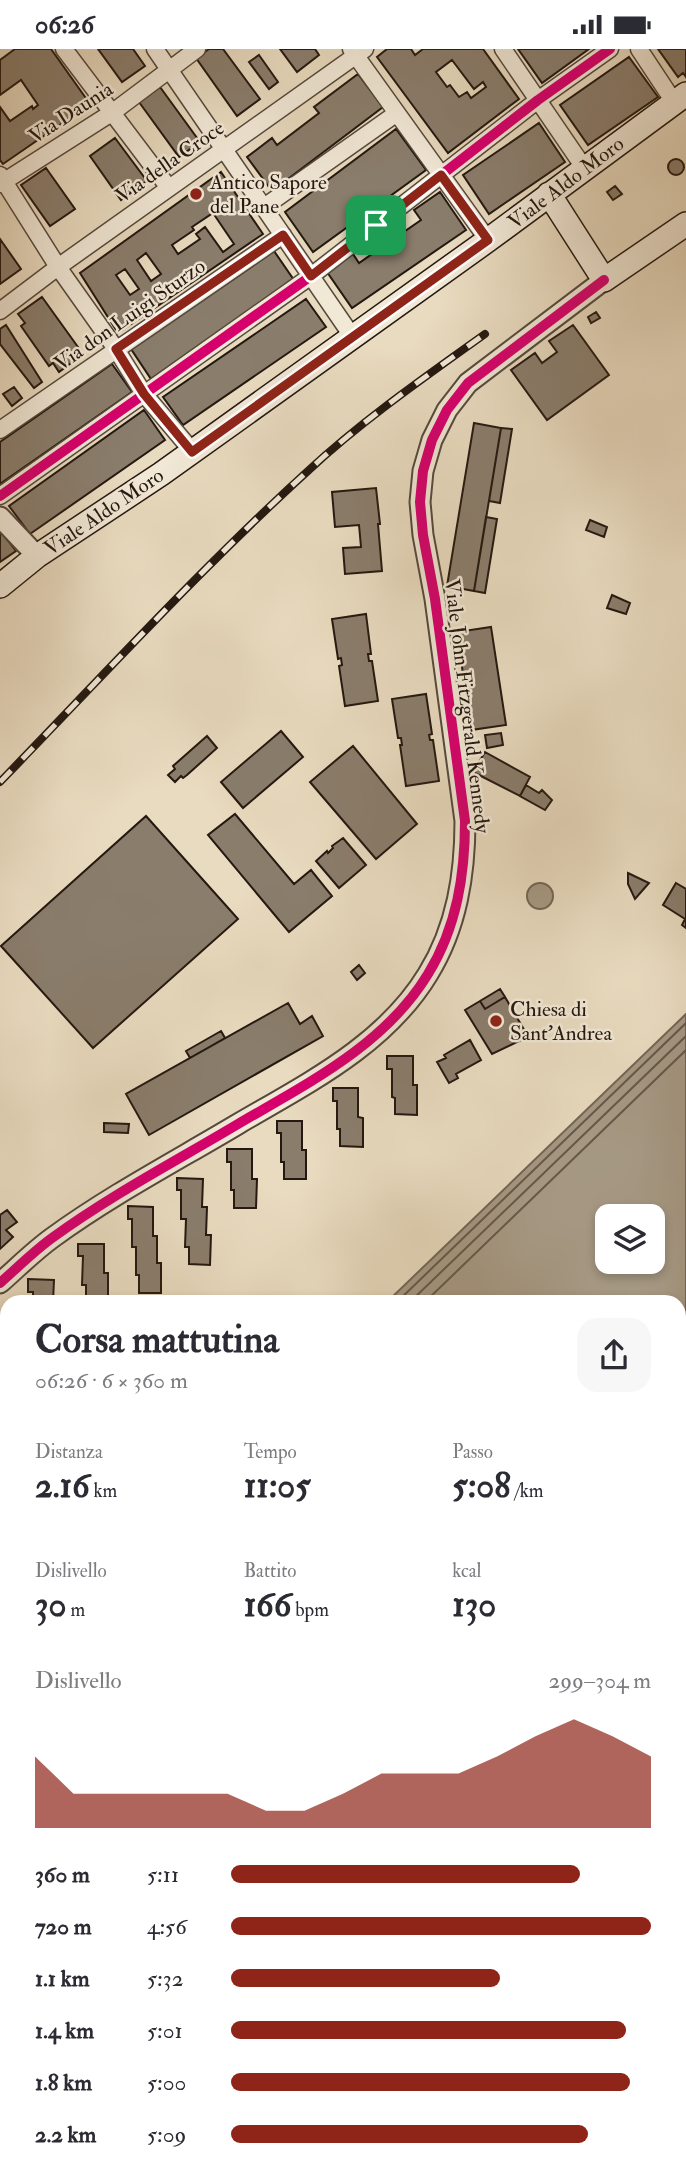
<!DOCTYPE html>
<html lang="it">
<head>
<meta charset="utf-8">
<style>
	body { margin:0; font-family:"IM FELL Double Pica",serif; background:#f7f7f7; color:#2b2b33; height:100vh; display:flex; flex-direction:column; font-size:26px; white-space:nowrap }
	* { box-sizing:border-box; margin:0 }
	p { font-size:23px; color:#7c7c81 }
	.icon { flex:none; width:38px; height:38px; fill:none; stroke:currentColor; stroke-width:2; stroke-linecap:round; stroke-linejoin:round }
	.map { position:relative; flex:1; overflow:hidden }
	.details { position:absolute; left:0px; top:1246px; width:686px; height:884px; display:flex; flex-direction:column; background:#fff; border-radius:21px 21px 0 0; box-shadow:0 4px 10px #0003 }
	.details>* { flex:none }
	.tools { position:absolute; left:595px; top:1155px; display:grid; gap:14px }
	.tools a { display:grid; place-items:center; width:70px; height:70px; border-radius:14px; background:#fff; box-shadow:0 4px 10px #0003; font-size:35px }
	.pin { position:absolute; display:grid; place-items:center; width:60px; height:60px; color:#fff; margin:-30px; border-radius:14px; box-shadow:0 4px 10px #0006 }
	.round { display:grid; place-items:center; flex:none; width:74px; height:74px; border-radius:21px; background:#f7f7f7 }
	.overview { display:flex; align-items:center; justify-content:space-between; height:119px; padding:0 35px }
	h1 { font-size:38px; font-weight:700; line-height:52px }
	.metrics { display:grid; grid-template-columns:repeat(3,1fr); gap:10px; height:119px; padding:7px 35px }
	.metrics div { display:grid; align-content:center }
	.metrics b { font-size:35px; font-weight:700 }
	.metrics small { font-size:19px; font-weight:400 }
	.metrics p { font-size:19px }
	.chart { height:196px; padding:14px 35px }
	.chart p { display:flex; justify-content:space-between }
	.chart svg { width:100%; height:126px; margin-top:7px; fill:#8f2418; opacity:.7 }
	ul { padding:0 35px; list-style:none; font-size:23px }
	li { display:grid; grid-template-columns:112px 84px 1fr; align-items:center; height:52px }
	li i { height:18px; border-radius:9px; background:#8f2418 }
	.status { display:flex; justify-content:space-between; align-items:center; height:49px; padding:0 35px; background:#fff; direction:ltr }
	.status svg { height:19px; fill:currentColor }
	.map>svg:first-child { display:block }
</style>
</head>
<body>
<div class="status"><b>06:26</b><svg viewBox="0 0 49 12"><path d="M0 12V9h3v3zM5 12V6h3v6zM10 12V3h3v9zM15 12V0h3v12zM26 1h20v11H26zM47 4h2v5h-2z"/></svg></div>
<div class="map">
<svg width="686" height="2129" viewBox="0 0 686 2129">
	<rect width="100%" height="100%" fill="#e9dbc0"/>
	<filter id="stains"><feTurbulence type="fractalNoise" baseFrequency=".00286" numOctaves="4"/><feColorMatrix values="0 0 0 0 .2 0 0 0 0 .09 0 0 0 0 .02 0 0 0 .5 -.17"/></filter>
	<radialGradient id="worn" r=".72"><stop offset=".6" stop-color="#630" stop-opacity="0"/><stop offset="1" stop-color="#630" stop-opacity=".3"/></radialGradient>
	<path fill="#a69984" stroke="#726556" stroke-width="2" fill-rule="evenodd" d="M527 847a13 13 0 1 1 26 0a13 13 0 1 1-26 0Z
		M 686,965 L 686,2129 L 439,2129 L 433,2123 L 679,2123 L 679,1253 L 387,1253 ZM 653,1167 L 653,1213 L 607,1213 L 607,1167 Z
		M 7,1619 L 7,1682 L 0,1675 L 0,1626 Z
		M 0,1925 L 7,1932 L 7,2123 L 191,2123 L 197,2129 L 0,2129 Z"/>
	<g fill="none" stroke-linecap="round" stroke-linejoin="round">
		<path stroke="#65584a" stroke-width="2" d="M 397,1253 L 686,974
			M 410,1253 L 686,987
			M 425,1253 L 686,1001"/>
	</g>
	<path fill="#8a7d6c" stroke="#241810" stroke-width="2" fill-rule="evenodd" d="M 15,0 L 51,0 L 90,55 L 3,115 L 0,111 L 0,58 L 10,72 L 32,57 L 33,60 L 38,56 L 21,31 L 0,46 L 0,11 Z
		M 98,0 L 133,0 L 145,17 L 122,33 Z
		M 209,0 L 223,0 L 260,50 L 237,67 L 196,9 Z
		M 280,0 L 315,0 L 319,6 L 297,23 Z
		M 387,0 L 411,0 L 415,6 L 423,0 L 483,0 L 519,50 L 448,104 L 377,8 ZM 452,11 L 474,40 L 483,33 L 486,38 L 471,49 L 467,43 L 459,48 L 450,36 L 447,38 L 436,23 Z
		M 518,0 L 589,0 L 542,34 Z
		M 658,0 L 686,0 L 686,28 L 683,24 L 678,28 Z
		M 259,6 L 278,33 L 269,40 L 249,13 Z
		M 629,8 L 658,48 L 588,96 L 560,56 Z
		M 358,25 L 383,58 L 272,142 L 247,108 L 272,89 L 277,96 L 319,64 L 314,58 Z
		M 160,38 L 200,93 L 179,108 L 139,53 Z
		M 539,74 L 565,113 L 489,165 L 463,126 Z
		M 396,80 L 426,121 L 313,203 L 285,163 Z
		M 115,89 L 147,132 L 121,151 L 90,107 Z
		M668 118a8 8 0 1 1 16 0a8 8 0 1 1-16 0Z
		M 46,119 L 75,160 L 50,177 L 21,136 Z
		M 221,123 L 263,185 L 118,284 L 80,224 ZM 213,164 L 234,195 L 223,203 L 205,178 L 196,185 L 200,190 L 178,205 L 172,196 L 194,181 L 192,178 ZM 146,204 L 161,225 L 151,232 L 137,211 ZM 125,220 L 139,240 L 130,246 L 116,226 Z
		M 615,137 L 622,145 L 613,151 L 607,143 Z
		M 440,143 L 466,181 L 352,259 L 327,223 L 353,205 L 359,214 L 421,171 L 414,161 Z
		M 0,190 L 21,220 L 0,235 Z
		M 274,202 L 294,231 L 151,330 L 131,300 Z
		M 42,248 L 83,305 L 59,323 L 53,314 L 49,317 L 21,277 L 25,274 L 18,265 Z
		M 306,250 L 326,278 L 183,376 L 163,348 Z
		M 596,263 L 600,269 L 591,274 L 588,268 Z
		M 6,276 L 42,333 L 34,339 L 0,295 L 0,280 Z
		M 573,276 L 609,326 L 547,371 L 511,321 L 535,304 L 542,314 L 557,303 L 549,292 Z
		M 112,315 L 132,343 L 0,435 L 0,393 Z
		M 14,338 L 22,349 L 12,357 L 3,345 Z
		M 144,361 L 165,391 L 30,485 L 9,457 Z
		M 474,374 L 501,379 L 474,542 L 447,537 Z
		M 501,379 L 512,380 L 500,454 L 489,452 Z
		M 376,439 L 380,475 L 378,475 L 382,522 L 345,525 L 343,499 L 361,498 L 359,476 L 335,478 L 332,443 Z
		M 486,468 L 497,470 L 485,544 L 474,542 Z
		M 590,471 L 607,478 L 604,488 L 586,481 Z
		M 0,481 L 16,502 L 0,513 Z
		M 612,546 L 630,554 L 626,565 L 607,559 Z
		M 366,565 L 371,605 L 368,605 L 369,612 L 372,612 L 378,652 L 345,657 L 339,617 L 342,616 L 341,609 L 338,610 L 332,570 Z
		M 491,578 L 506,676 L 471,681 L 457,583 Z
		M 426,645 L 432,685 L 429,686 L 430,691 L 433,691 L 439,732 L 406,737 L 400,696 L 402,696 L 401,689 L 398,689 L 392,650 Z
		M 281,682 L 303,708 L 243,759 L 221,733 Z
		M 501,684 L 503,696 L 487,699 L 485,686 Z
		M 207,687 L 217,699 L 187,726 L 183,729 L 181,727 L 175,733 L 168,726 L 175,720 L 173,717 Z
		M 353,697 L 417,775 L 376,810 L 310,733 Z
		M 485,703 L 530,728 L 520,747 L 473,723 Z
		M 526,736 L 539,744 L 542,741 L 552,751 L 545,761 L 520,747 Z
		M 235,765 L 294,835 L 311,821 L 332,847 L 289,883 L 208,786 Z
		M 146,767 L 238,870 L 93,999 L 1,897 Z
		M 343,789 L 366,816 L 339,839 L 316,812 L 327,802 L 328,804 L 333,799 L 332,797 Z
		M 628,824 L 649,834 L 635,850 L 628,835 Z
		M 676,834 L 686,840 L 686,879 L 682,876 L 685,870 L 663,856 Z
		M 359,916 L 365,924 L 357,931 L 351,923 Z
		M 500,940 L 505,948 L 485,960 L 480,952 Z
		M 505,948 L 526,984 L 523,985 L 521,991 L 492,1005 L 465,961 L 480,952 L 485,960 Z
		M 288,954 L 300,975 L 312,967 L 323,987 L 149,1086 L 126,1045 Z
		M 221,982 L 225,989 L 190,1009 L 186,1002 Z
		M 470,991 L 481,1011 L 456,1025 L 458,1029 L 449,1034 L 437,1013 L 446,1009 L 444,1006 Z
		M 387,1007 L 413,1007 L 413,1036 L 417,1036 L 417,1066 L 395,1065 L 395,1049 L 392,1048 L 392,1020 L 387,1020 Z
		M 333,1039 L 358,1039 L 358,1068 L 363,1069 L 363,1098 L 340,1097 L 340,1080 L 337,1080 L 337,1052 L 333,1052 Z
		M 277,1072 L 302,1072 L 302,1101 L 306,1101 L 306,1130 L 284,1130 L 284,1113 L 281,1113 L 281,1084 L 277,1084 Z
		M 104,1074 L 129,1075 L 128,1084 L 104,1083 Z
		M 227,1100 L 252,1100 L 252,1130 L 257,1130 L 256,1159 L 234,1159 L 234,1141 L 231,1141 L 231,1113 L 227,1113 Z
		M 177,1129 L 203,1130 L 202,1158 L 207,1158 L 206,1186 L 211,1186 L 210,1216 L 189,1215 L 189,1198 L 185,1198 L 186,1170 L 181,1170 L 181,1141 L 177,1141 Z
		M 128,1157 L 153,1158 L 153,1187 L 157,1187 L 157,1214 L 161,1214 L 161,1244 L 139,1244 L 139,1226 L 136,1226 L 136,1198 L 132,1198 L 132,1170 L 128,1170 Z
		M 7,1161 L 17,1173 L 6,1181 L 13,1188 L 0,1200 L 0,1166 Z
		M 78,1195 L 104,1195 L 104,1224 L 108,1224 L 108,1253 L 86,1253 L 86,1236 L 82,1236 L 83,1207 L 78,1207 Z
		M 28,1230 L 54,1231 L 53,1253 L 33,1253 L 33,1243 L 28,1243 Z
		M 4,1490 L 7,1493 L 7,1508 L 0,1501 L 0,1494 Z
		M 0,1724 L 7,1732 L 7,1761 L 0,1754 Z
		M 0,1762 L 7,1770 L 7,1798 L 0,1790 Z
		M 356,2123 L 385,2123 L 391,2129 L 362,2129 Z"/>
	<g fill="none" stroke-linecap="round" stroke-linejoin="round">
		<defs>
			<path id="minor" d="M 64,0 L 169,139
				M 155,0 L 352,287
				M 351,0 L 488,191
				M 503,0 L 585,120
				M 639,0 L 674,53
				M 0,126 L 58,218 L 116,300 L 144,345 L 193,403
				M 0,135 L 113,63 L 197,0
				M 264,158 L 397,64
				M 0,262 L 58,218 L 365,0
				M 0,381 L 283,186
				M 0,447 L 311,227 L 538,51 L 610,0"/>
			<path id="tertiary" d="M 0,468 L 37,507
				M 0,1234 C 17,1219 34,1202 52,1189 C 111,1146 176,1112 238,1075 C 308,1034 385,996 428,925 C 457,878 465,825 465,772 L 435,550 L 423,486 L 420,453 L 423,422 L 432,391 L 447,361 L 468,334 L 604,231"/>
			<path id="secondary" d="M 549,145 L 604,231 L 686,175
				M 0,537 L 37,507 L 161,425 L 488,191 L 686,45"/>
		</defs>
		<use href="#minor" stroke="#55493c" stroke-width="19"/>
		<use href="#tertiary" stroke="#55493c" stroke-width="23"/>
		<use href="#secondary" stroke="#241810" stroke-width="26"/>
		<use href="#minor" stroke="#f1e8d6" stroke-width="16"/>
		<use href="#tertiary" stroke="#f1e8d6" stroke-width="19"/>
		<use href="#secondary" stroke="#f1e8d6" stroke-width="23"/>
		<defs>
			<path id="rail" d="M 0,733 C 102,628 201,519 309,421 C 363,371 425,328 485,285"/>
		</defs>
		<use href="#rail" stroke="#241810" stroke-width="8"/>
		<use href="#rail" stroke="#f1e8d6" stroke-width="5" stroke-dasharray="16" stroke-linecap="butt"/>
		<defs>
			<path id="cycleway" d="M 0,447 L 311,227 L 538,51 L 610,0
				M 0,1234 C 17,1219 34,1202 52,1189 C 111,1146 176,1112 238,1075 C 308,1034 385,996 428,925 C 457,878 465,825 465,772 L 435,550 L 423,486 L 420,453 L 423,422 L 432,391 L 447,361 L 468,334 L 604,231"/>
		</defs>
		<use href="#cycleway" stroke="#f1e8d6" stroke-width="15"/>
		<use href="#cycleway" stroke="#d6006c" stroke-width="10"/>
	</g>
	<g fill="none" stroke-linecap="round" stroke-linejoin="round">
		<defs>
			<path id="route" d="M 441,126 L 488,191 L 192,403 L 144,345 L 116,300 L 283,186 L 311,227 Z"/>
		</defs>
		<use href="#route" stroke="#fff" stroke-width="14"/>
		<use href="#route" stroke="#8f2418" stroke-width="9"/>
	</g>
	<g fill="#8f2418" stroke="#f1e8d6" stroke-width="2.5">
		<circle cx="196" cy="145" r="7"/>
		<circle cx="496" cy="972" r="7"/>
	</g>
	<g text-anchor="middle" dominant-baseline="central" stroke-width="5" stroke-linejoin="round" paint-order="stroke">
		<g font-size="21" fill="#241810" stroke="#f1e8d6">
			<text transform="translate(71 64) rotate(-33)">Via Daunia</text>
			<text transform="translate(170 113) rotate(-35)">Via della Croce</text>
			<text transform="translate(566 134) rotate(-37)">Viale Aldo Moro</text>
			<text transform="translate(130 266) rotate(-35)">Via don Luigi Sturzo</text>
			<text transform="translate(104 463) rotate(-34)">Viale Aldo Moro</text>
			<text transform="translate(467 657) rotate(83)">Viale John Fitzgerald Kennedy</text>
		</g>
		<g font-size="21" fill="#241810" stroke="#f1e8d6" text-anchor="start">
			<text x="210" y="133">Antico Sapore<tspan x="210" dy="24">del Pane</tspan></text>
			<text x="510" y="960">Chiesa di<tspan x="510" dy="24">Sant'Andrea</tspan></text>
		</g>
	</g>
	<rect width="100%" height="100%" filter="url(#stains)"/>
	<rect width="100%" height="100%" fill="url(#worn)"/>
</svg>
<div class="tools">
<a><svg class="icon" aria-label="layers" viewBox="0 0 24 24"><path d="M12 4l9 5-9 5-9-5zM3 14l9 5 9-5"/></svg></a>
</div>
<div class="pin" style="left:376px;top:176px;background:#1e9e55"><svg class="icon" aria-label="arrive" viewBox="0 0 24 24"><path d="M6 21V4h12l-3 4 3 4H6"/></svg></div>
<section class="details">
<div class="overview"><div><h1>Corsa mattutina</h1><p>06:26 · 6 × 360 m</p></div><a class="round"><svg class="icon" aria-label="share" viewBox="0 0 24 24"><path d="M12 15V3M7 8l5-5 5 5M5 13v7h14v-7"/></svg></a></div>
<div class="metrics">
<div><p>Distanza</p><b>2.16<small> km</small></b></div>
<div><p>Tempo</p><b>11:05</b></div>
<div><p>Passo</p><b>5:08<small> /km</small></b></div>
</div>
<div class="metrics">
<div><p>Dislivello</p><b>30<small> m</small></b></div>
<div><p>Battito</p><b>166<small> bpm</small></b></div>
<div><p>kcal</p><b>130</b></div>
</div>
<div class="chart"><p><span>Dislivello</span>299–304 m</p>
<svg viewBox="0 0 160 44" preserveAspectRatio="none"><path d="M0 44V19L10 32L20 32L30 32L40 32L50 32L60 38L70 38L80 32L90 25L100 25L110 25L120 19L130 12L140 6L150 12L160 19V44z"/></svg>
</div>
<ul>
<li><b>360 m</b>5:11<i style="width:83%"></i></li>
<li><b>720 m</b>4:56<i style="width:100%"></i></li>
<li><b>1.1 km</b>5:32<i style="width:64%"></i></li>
<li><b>1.4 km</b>5:01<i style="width:94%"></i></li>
<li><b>1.8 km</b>5:00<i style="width:95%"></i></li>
<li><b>2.2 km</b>5:09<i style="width:85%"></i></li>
</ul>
</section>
</div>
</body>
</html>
